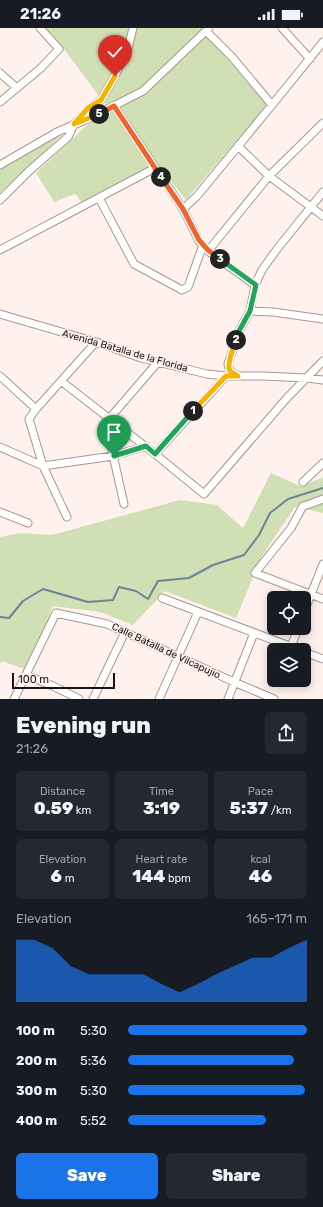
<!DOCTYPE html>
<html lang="en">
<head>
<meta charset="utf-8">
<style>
	body { margin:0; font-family:Rubik,sans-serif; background:#242831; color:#f1f3f6; height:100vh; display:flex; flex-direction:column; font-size:15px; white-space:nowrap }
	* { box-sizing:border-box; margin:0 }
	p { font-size:13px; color:#9ea1a6 }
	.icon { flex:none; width:22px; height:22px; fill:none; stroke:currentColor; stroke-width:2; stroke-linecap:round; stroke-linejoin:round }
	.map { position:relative; height:671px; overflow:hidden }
	.panel { display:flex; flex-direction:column; background:#171b24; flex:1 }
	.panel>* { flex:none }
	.tools { position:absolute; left:267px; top:563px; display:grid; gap:8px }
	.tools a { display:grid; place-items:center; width:44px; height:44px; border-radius:6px; background:#171b24; box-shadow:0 2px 10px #0003; font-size:20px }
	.scale { position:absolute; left:12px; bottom:10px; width:103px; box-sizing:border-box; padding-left:4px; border:2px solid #1a1311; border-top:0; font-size:11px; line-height:14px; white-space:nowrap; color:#1a1311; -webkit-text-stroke:3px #fff2ee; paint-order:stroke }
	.pin { position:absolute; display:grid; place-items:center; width:34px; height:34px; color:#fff; margin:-41px -17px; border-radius:50% 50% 50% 0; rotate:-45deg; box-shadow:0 0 4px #0007 }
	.pin .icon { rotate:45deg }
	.km { position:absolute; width:20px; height:20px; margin:-10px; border-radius:50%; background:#222; color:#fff; font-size:11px; line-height:20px; text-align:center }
	.round { display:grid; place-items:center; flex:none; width:42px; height:42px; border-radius:6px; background:#242831 }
	.summary { display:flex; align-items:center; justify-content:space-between; height:68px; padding:0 16px }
	h1 { font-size:22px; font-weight:800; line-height:30px }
	.metrics { display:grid; grid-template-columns:repeat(3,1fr); gap:6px; height:68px; padding:4px 16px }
	.metrics div { display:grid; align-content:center; border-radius:6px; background:#242831; text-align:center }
	.metrics b { font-size:17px; font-weight:800 }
	.metrics small { font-size:11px; font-weight:400 }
	.metrics p { font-size:11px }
	.chart { height:112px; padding:8px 16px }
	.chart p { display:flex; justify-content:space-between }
	.chart svg { width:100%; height:72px; margin-top:4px; fill:#1a73e8; opacity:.7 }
	.cta { display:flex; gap:8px; margin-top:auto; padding:8px 16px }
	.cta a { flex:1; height:46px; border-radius:6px; background:#1a73e8; color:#fff; font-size:16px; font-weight:800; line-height:46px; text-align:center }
	.cta a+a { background:#242831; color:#f1f3f6 }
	ul { padding:0 16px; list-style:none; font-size:13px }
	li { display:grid; grid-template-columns:64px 48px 1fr; align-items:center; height:30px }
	li i { height:10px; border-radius:5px; background:#1a73e8 }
	.status { display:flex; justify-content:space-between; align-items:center; height:28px; padding:0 20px; background:#171b24; direction:ltr }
	.status svg { height:11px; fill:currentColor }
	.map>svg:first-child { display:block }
</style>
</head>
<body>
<div class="status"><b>21:26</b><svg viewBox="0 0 49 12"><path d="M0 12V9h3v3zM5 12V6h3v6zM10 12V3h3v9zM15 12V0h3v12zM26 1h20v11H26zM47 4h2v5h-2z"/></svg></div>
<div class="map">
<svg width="323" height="671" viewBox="0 0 323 671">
	<rect width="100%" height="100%" fill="#fff2ee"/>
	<path fill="#d1dfb4" d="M 46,0 L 202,0 L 201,1 L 267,77 L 186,172 L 158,137 L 82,174 L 75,166 L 54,174 L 36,145 L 86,98 L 111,84 L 61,17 Z
		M 63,106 L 0,165 L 0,138 Z
		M 271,445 L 300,458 L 322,450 L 323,448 L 323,485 L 295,479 L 262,528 L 236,590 L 165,563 L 133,597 L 100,584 L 53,578 L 27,642 L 2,633 L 0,636 L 0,509 L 20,505 L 52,507 L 180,472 L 217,477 L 243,500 Z"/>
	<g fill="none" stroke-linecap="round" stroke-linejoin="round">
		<path stroke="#6a8499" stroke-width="2" d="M 0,589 L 9,590 L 23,573 L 43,561 L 88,574 L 113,572 L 119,559 L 136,563 L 148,571 L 158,553 L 189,550 L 213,537 L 244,527 L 259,507 L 270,485 L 288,471 L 323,460"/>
		<defs>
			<path id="minor" d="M 282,0 L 310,31
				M 206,3 L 232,29 L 272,77
				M 0,45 L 17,60
				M 0,74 L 41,40 L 59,21 L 40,0
				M 114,78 L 183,181 L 199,213 L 208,223 L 255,257
				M 238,118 L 269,148 L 323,188
				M 0,137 L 57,104 L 90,90 L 143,63 L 209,0
				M 99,170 L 134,236 L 182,262 L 188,259 L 203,217
				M 0,172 L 29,143 L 68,109 L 74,96 L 89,80 L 101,72 L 115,48 L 128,20 L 133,0
				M 183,181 L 197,168 L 272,77 L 323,14
				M 0,222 L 155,140
				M 208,223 L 269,148 L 323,95
				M 250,283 L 273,284 L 323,291
				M 0,286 L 96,314 L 141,330 L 207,346 L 226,348 L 263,348 L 307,350 L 323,352
				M 0,348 L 36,381
				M 238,348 C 232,345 229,343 228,336 L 239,303 L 250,283 L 255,257 L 262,242 L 277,221 L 323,164
				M 61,353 L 155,426 L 204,466 L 286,371 L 323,333
				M 0,419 L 43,438 L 113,428 L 146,418
				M 155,426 L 226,348
				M 303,454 L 323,435
				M 323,471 L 310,476 L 303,478 L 291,500 L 255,545 L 323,571
				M 124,476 L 106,396 L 109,391 L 158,334
				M 0,484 L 28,495
				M 67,489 L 43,438 L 29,391 L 36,381 L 96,314
				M 162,570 L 300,622
				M 304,584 L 323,536
				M 291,619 L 298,600
				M 304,624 L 323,631
				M 26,647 L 53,658 L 79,671
				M 14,671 L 56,585 L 107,596 L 234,654 L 274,671
				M 93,671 L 125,604
				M 159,671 L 198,584
				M 228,671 L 254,605"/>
		</defs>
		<use href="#minor" stroke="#a9968f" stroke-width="9"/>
		<use href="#minor" stroke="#fff" stroke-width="7"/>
	</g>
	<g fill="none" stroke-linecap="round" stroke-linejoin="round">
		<defs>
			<path id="split-1" d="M 114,428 L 146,418 L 155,426 L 193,383"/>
			<path id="split-2" d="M 193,383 L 226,348 L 238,348 C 235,346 232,345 230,343 C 226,337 234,319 236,312"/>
			<path id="split-3" d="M 220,231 L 256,257 L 250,283 L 239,303 L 236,312"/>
			<path id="split-4" d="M 161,149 L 183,181 L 199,212 L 208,222 L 220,231"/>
			<path id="split-5" d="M 99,86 L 114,78 L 161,149"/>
			<path id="split-6" d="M 99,86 L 74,96 L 88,80 L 101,72 L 115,48"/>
		</defs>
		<use href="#split-1" stroke="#fff" stroke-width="8"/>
		<use href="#split-2" stroke="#fff" stroke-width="8"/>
		<use href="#split-3" stroke="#fff" stroke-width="8"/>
		<use href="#split-4" stroke="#fff" stroke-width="8"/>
		<use href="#split-5" stroke="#fff" stroke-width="8"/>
		<use href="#split-6" stroke="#fff" stroke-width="8"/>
		<use href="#split-1" stroke="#22a559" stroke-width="5"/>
		<use href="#split-2" stroke="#f5b400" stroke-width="5"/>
		<use href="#split-3" stroke="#22a559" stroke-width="5"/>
		<use href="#split-4" stroke="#f0652b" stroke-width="5"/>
		<use href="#split-5" stroke="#f0652b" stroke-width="5"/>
		<use href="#split-6" stroke="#f5b400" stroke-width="5"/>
	</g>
	<g text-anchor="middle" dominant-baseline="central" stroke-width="3" stroke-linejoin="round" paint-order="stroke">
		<g font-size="10" fill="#1a1311" stroke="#fff2ee">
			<text transform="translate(125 323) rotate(16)">Avenida Batalla de la Florida</text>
			<text transform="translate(166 623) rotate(25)">Calle Batalla de Vilcapujio</text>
		</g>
	</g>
</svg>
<div class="tools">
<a><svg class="icon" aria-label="locate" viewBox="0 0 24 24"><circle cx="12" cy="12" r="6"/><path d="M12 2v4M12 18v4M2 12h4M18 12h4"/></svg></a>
<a><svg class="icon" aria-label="layers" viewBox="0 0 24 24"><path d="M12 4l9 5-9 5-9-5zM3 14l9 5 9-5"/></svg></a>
</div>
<div class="scale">100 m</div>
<div class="pin" style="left:114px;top:428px;background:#1e9e55"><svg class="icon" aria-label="arrive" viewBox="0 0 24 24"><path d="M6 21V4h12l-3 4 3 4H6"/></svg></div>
<div class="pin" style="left:115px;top:48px;background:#d93025"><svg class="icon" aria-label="check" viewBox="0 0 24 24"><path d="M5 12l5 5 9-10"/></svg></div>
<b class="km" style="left:193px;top:383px">1</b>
<b class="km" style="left:236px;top:312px">2</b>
<b class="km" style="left:220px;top:231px">3</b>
<b class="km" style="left:161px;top:149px">4</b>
<b class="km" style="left:99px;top:86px">5</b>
</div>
<section class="panel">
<div class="summary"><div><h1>Evening run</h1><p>21:26</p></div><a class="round"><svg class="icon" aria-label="share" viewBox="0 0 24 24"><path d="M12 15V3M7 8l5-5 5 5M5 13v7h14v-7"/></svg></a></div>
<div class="metrics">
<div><p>Distance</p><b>0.59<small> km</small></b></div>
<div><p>Time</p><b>3:19</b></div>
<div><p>Pace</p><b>5:37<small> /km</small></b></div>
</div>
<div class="metrics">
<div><p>Elevation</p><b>6<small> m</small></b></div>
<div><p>Heart rate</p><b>144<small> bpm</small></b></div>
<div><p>kcal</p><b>46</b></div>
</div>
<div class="chart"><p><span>Elevation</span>165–171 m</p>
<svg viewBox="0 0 160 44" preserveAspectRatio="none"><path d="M0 44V6L10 6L20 11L30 22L40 27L50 27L60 27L70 27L80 33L90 38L100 33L110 27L120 22L130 17L140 17L150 11L160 6V44z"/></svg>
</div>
<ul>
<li><b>100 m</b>5:30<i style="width:100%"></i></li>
<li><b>200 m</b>5:36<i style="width:93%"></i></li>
<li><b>300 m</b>5:30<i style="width:99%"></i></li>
<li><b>400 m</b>5:52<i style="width:77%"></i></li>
</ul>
<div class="cta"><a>Save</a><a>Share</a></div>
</section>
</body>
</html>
